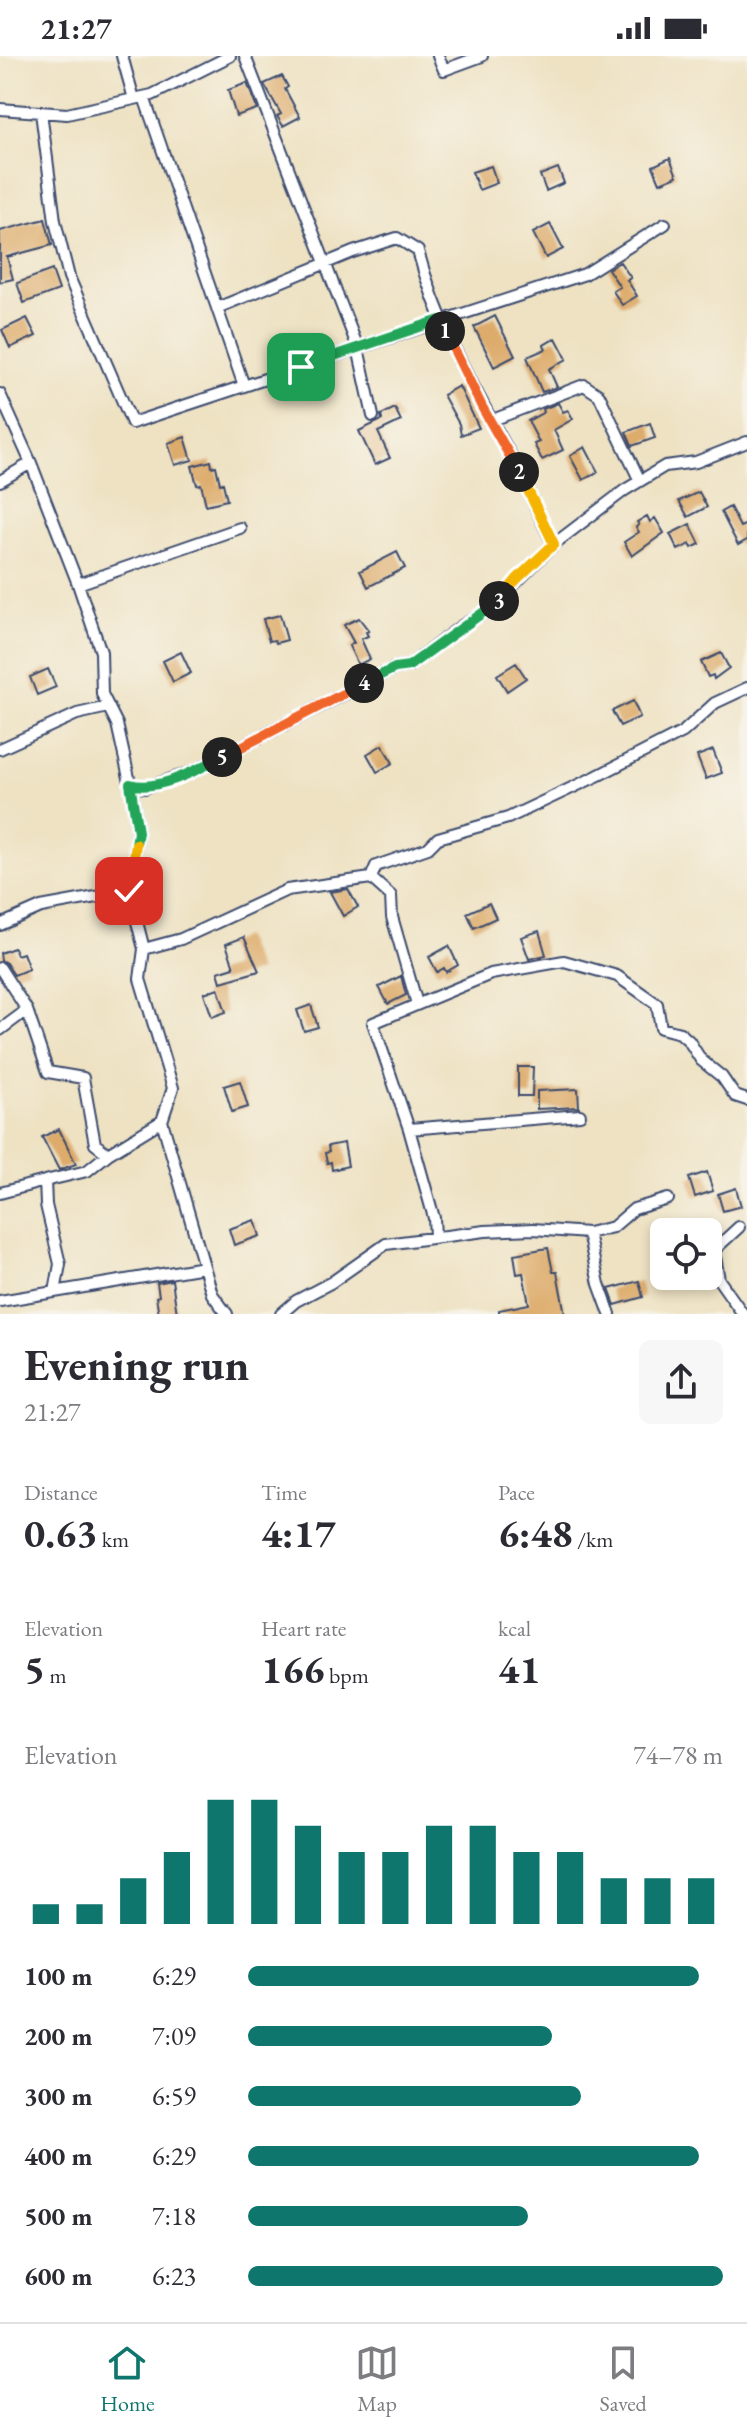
<!DOCTYPE html>
<html lang="en">
<head>
<meta charset="utf-8">
<style>
	body { margin:0; font-family:"EB Garamond",serif; background:#f7f7f7; color:#2b2b33; height:100vh; display:flex; flex-direction:column; font-size:30px; white-space:nowrap }
	* { box-sizing:border-box; margin:0 }
	p { font-size:26px; color:#7c7c81 }
	.icon { flex:none; width:44px; height:44px; fill:none; stroke:currentColor; stroke-width:2; stroke-linecap:round; stroke-linejoin:round }
	.map { position:relative; height:1258px; overflow:hidden }
	.details { display:flex; flex-direction:column; background:#fff; flex:1 }
	.details>* { flex:none }
	.controls { position:absolute; left:650px; top:1162px; display:grid; gap:16px }
	.controls a { display:grid; place-items:center; width:72px; height:72px; border-radius:12px; background:#fff; box-shadow:0 4px 12px #0003; font-size:40px }
	.pin { position:absolute; display:grid; place-items:center; width:68px; height:68px; color:#fff; margin:-34px; border-radius:16px; box-shadow:0 4px 12px #0006 }
	.km { position:absolute; width:40px; height:40px; margin:-20px; border-radius:50%; background:#222; color:#fff; font-size:22px; line-height:40px; text-align:center }
	.round { display:grid; place-items:center; flex:none; width:84px; height:84px; border-radius:12px; background:#f7f7f7 }
	.overview { display:flex; align-items:center; justify-content:space-between; height:136px; padding:0 24px }
	h1 { font-size:44px; font-weight:700; line-height:60px }
	.metrics { display:grid; grid-template-columns:repeat(3,1fr); gap:12px; height:136px; padding:8px 24px }
	.metrics div { display:grid; align-content:center }
	.metrics b { font-size:40px; font-weight:700 }
	.metrics small { font-size:22px; font-weight:400 }
	.metrics p { font-size:22px }
	.chart { height:224px; padding:16px 24px }
	.chart p { display:flex; justify-content:space-between }
	.chart svg { width:100%; height:144px; margin-top:8px; stroke:#0f766e; stroke-width:6 }
	ul { padding:0 24px; list-style:none; font-size:26px }
	li { display:grid; grid-template-columns:128px 96px 1fr; align-items:center; height:60px }
	li i { height:20px; border-radius:10px; background:#0f766e }
	.status { display:flex; justify-content:space-between; align-items:center; height:56px; padding:0 40px; background:#fff; direction:ltr }
	.status svg { height:22px; fill:currentColor }
	.dock { display:flex; justify-content:space-around; align-items:center; height:112px; border-top:2px solid #e1e1e2; background:#fff; font-size:22px; color:#7c7c81 }
	.dock a { display:grid; justify-items:center; gap:4px }
	.dock .current { color:#0f766e }
	.map>svg:first-child { display:block }
</style>
</head>
<body>
<div class="status"><b>21:27</b><svg viewBox="0 0 49 12"><path d="M0 12V9h3v3zM5 12V6h3v6zM10 12V3h3v9zM15 12V0h3v12zM26 1h20v11H26zM47 4h2v5h-2z"/></svg></div>
<div class="map">
<svg width="747" height="1258" viewBox="0 0 747 1258">
	<rect width="100%" height="100%" fill="#f7f3e8"/>
	<filter id="ink" filterUnits="userSpaceOnUse"><feTurbulence type="fractalNoise" baseFrequency=".0125" numOctaves="2"/><feDisplacementMap in="SourceGraphic" scale="16" xChannelSelector="R" yChannelSelector="G"/><feConvolveMatrix kernelMatrix="1 2 1 2 8 2 1 2 1" color-interpolation-filters="sRGB"/></filter>
	<filter id="wash" filterUnits="userSpaceOnUse"><feTurbulence type="fractalNoise" baseFrequency=".006" numOctaves="4" result="noise"/><feDisplacementMap in="SourceGraphic" scale="32" xChannelSelector="R" yChannelSelector="G"/><feGaussianBlur stdDeviation="1.8" result="paint"/><feColorMatrix in="noise" values="0 0 0 0 0 0 0 0 0 0 0 0 0 0 0 0 0 1.4 0 .05"/><feComposite in="paint" operator="in"/></filter>
	<g filter="url(#wash)">
		<rect width="100%" height="100%" fill="#eee2c3"/>
		<g id="blocks">
			<path fill="#ddab6b" d="M 282,20 L 288,31 L 285,33 L 300,61 L 283,70 L 277,60 L 281,58 L 264,28 Z
				M 247,27 L 257,53 L 236,60 L 228,34 Z
				M 670,102 L 677,120 L 660,127 L 653,110 Z
				M 491,110 L 497,127 L 479,134 L 472,116 Z
				M 558,112 L 564,127 L 546,135 L 540,119 Z
				M 45,163 L 52,189 L 7,201 L 13,223 L 0,226 L 0,175 Z
				M 550,168 L 563,193 L 546,202 L 533,177 Z
				M 620,206 L 631,222 L 627,224 L 637,240 L 622,249 L 613,235 L 620,231 L 608,213 Z
				M 52,214 L 59,234 L 24,247 L 17,227 Z
				M 495,260 L 515,300 L 494,311 L 474,271 Z
				M 27,262 L 36,280 L 10,292 L 2,274 Z
				M 556,282 L 567,303 L 549,313 L 557,331 L 542,336 L 527,301 L 546,293 L 544,289 Z
				M 459,330 L 479,372 L 461,379 L 459,368 L 443,339 Z
				M 558,347 L 563,356 L 568,354 L 573,363 L 554,374 L 563,394 L 542,404 L 534,388 L 539,386 L 528,365 L 544,356 L 543,353 Z
				M 395,352 L 401,365 L 378,376 L 390,402 L 375,409 L 359,375 L 382,364 L 381,359 Z
				M 650,367 L 655,382 L 632,390 L 626,376 Z
				M 185,381 L 192,404 L 175,409 L 168,387 Z
				M 585,391 L 598,416 L 583,424 L 570,400 Z
				M 211,405 L 212,411 L 216,410 L 220,428 L 223,427 L 227,444 L 206,449 L 201,428 L 197,429 L 192,410 Z
				M 699,436 L 707,451 L 688,461 L 679,445 Z
				M 730,451 L 740,471 L 747,468 L 747,484 L 738,489 L 721,456 Z
				M 647,460 L 650,466 L 655,462 L 664,477 L 632,500 L 624,486 L 639,476 L 636,471 L 639,469 L 637,466 Z
				M 690,468 L 700,488 L 692,492 L 690,488 L 678,494 L 670,478 Z
				M 397,496 L 405,512 L 368,531 L 360,515 Z
				M 280,559 L 287,584 L 276,587 L 274,584 L 269,585 L 263,563 Z
				M 359,562 L 369,575 L 366,576 L 368,580 L 361,583 L 370,603 L 358,609 L 349,590 L 354,587 L 344,569 Z
				M 181,596 L 191,617 L 173,626 L 163,605 Z
				M 721,597 L 729,612 L 714,623 L 713,619 L 708,621 L 701,606 Z
				M 516,607 L 526,622 L 507,635 L 497,619 Z
				M 48,613 L 56,631 L 37,639 L 30,621 Z
				M 633,645 L 640,661 L 620,670 L 612,655 Z
				M 382,689 L 393,707 L 377,716 L 367,698 Z
				M 713,694 L 722,717 L 706,723 L 697,700 Z
				M 348,833 L 358,851 L 343,860 L 330,836 Z
				M 489,847 L 496,862 L 474,872 L 467,857 Z
				M 539,875 L 546,899 L 529,903 L 521,881 Z
				M 244,881 L 259,915 L 221,926 L 218,916 L 234,911 L 226,888 Z
				M 449,890 L 458,909 L 446,916 L 444,912 L 437,916 L 429,901 Z
				M 14,892 L 17,899 L 23,897 L 29,913 L 14,919 L 6,907 L 1,904 L 0,897 Z
				M 401,920 L 406,939 L 388,948 L 379,931 Z
				M 218,932 L 226,956 L 212,961 L 204,937 Z
				M 311,949 L 318,971 L 304,975 L 297,954 Z
				M 518,1011 L 533,1011 L 532,1040 L 518,1040 Z
				M 240,1025 L 248,1051 L 232,1056 L 224,1030 Z
				M 578,1033 L 579,1051 L 537,1053 L 537,1035 Z
				M 59,1073 L 76,1108 L 59,1114 L 42,1081 Z
				M 344,1087 L 348,1110 L 332,1114 L 331,1106 L 327,1107 L 325,1097 L 329,1096 L 328,1090 Z
				M 707,1116 L 713,1135 L 695,1141 L 689,1122 Z
				M 736,1132 L 741,1150 L 723,1155 L 718,1138 Z
				M 255,1164 L 260,1180 L 234,1189 L 229,1173 Z
				M 548,1192 L 553,1216 L 557,1216 L 565,1258 L 499,1258 L 499,1254 L 529,1248 L 523,1217 L 517,1218 L 514,1198 Z
				M 172,1224 L 177,1258 L 159,1258 L 156,1241 L 159,1240 L 157,1227 Z
				M 639,1225 L 643,1241 L 615,1249 L 609,1233 Z"/>
		</g>
	</g>
	<g filter="url(#ink)">
		<use href="#blocks" fill-opacity="0" stroke="#3b4a6d" stroke-width="2"/>
		<g fill="none" stroke-linecap="round" stroke-linejoin="round">
			<defs>
				<path id="street" d="M 122,0 L 134,43
					M 245,0 L 358,292 L 585,218 L 665,168
					M 438,0 L 444,14 L 482,0
					M 144,41 L 217,252
					M 0,53 L 67,58 L 152,39 L 230,0
					M 41,56 L 55,165 L 69,221 L 132,367 L 244,330 L 217,252 L 353,196 L 397,182 L 418,195 C 439,273 478,339 516,409 C 530,435 539,463 554,488
					M 244,330 L 358,292 L 373,360
					M 0,338 L 31,407 L 78,528 L 101,596 L 102,638 L 117,668 L 131,731 L 138,776 L 129,835 L 144,893 L 140,923 L 173,1032 L 162,1065 L 212,1238 L 227,1258
					M 490,365 L 584,329 L 599,339 L 640,425
					M 0,425 L 31,407
					M 78,528 L 240,472
					M 0,693 L 77,658 L 108,651
					M 130,728 L 145,732 L 194,715 L 395,612 L 409,610 L 460,571 L 490,553 L 554,488 L 625,434 L 665,410 L 696,406 L 747,386
					M 371,822 L 391,840 L 392,861 L 417,948
					M 0,869 L 41,851 L 129,835
					M 144,893 L 181,883 L 287,834 L 371,822 L 376,810 L 428,792 L 438,782 L 508,762 L 597,720 L 683,676 L 715,647 L 747,632
					M 0,912 L 27,954 L 48,1016 L 83,1022 L 95,1088 L 108,1098
					M 0,974 L 27,954
					M 409,1073 L 580,1059
					M 0,1137 L 45,1125
					M 739,1171 L 714,1194 L 719,1224 L 743,1258
					M 588,1177 L 599,1228 L 610,1258
					M 435,1180 L 434,1162 L 409,1073 L 373,967 L 491,918 L 564,905 L 617,920 L 657,948 L 661,972 L 680,977 L 689,985 L 701,1004 L 722,1021 L 735,1040 L 747,1044
					M 55,1236 L 60,1208 L 46,1149 L 45,1125 L 87,1115 L 108,1098 L 162,1065
					M 0,1245 L 204,1211
					M 281,1258 L 296,1245 L 332,1226 L 386,1188 L 485,1175 L 533,1173 L 588,1177 L 613,1171 L 634,1153 L 668,1143"/>
			</defs>
			<use href="#street" stroke="#3b4a6d" stroke-width="14"/>
			<use href="#street" stroke="#fff" stroke-width="10"/>
		</g>
	</g>
	<g fill="none" stroke-linecap="round" stroke-linejoin="round" filter="url(#ink)">
		<defs>
			<path id="split-1" d="M 301,311 L 440,264 L 445,275"/>
			<path id="split-2" d="M 445,275 L 482,351 L 519,416"/>
			<path id="split-3" d="M 499,545 L 517,523 L 554,488 L 519,416"/>
			<path id="split-4" d="M 364,627 L 395,612 L 409,610 L 499,545"/>
			<path id="split-5" d="M 222,701 L 364,627"/>
			<path id="split-6" d="M 136,788 L 138,776 L 130,728 C 159,736 196,714 222,701"/>
			<path id="split-7" d="M 129,835 L 136,788"/>
		</defs>
		<use href="#split-1" stroke="#fff" stroke-width="16"/>
		<use href="#split-2" stroke="#fff" stroke-width="16"/>
		<use href="#split-3" stroke="#fff" stroke-width="16"/>
		<use href="#split-4" stroke="#fff" stroke-width="16"/>
		<use href="#split-5" stroke="#fff" stroke-width="16"/>
		<use href="#split-6" stroke="#fff" stroke-width="16"/>
		<use href="#split-7" stroke="#fff" stroke-width="16"/>
		<use href="#split-1" stroke="#22a559" stroke-width="10"/>
		<use href="#split-2" stroke="#f0652b" stroke-width="10"/>
		<use href="#split-3" stroke="#f5b400" stroke-width="10"/>
		<use href="#split-4" stroke="#22a559" stroke-width="10"/>
		<use href="#split-5" stroke="#f0652b" stroke-width="10"/>
		<use href="#split-6" stroke="#22a559" stroke-width="10"/>
		<use href="#split-7" stroke="#f5b400" stroke-width="10"/>
	</g>
</svg>
<div class="controls">
<a><svg class="icon" aria-label="locate" viewBox="0 0 24 24"><circle cx="12" cy="12" r="6"/><path d="M12 2v4M12 18v4M2 12h4M18 12h4"/></svg></a>
</div>
<div class="pin" style="left:301px;top:311px;background:#1e9e55"><svg class="icon" aria-label="arrive" viewBox="0 0 24 24"><path d="M6 21V4h12l-3 4 3 4H6"/></svg></div>
<div class="pin" style="left:129px;top:835px;background:#d93025"><svg class="icon" aria-label="check" viewBox="0 0 24 24"><path d="M5 12l5 5 9-10"/></svg></div>
<b class="km" style="left:445px;top:275px">1</b>
<b class="km" style="left:519px;top:416px">2</b>
<b class="km" style="left:499px;top:545px">3</b>
<b class="km" style="left:364px;top:627px">4</b>
<b class="km" style="left:222px;top:701px">5</b>
</div>
<section class="details">
<div class="overview"><div><h1>Evening run</h1><p>21:27</p></div><a class="round"><svg class="icon" aria-label="share" viewBox="0 0 24 24"><path d="M12 15V3M7 8l5-5 5 5M5 13v7h14v-7"/></svg></a></div>
<div class="metrics">
<div><p>Distance</p><b>0.63<small> km</small></b></div>
<div><p>Time</p><b>4:17</b></div>
<div><p>Pace</p><b>6:48<small> /km</small></b></div>
</div>
<div class="metrics">
<div><p>Elevation</p><b>5<small> m</small></b></div>
<div><p>Heart rate</p><b>166<small> bpm</small></b></div>
<div><p>kcal</p><b>41</b></div>
</div>
<div class="chart"><p><span>Elevation</span>74–78 m</p>
<svg viewBox="0 0 160 44" preserveAspectRatio="none"><path d="M5 44V38M15 44V38M25 44V30M35 44V22M45 44V6M55 44V6M65 44V14M75 44V22M85 44V22M95 44V14M105 44V14M115 44V22M125 44V22M135 44V30M145 44V30M155 44V30"/></svg>
</div>
<ul>
<li><b>100 m</b>6:29<i style="width:95%"></i></li>
<li><b>200 m</b>7:09<i style="width:64%"></i></li>
<li><b>300 m</b>6:59<i style="width:70%"></i></li>
<li><b>400 m</b>6:29<i style="width:95%"></i></li>
<li><b>500 m</b>7:18<i style="width:59%"></i></li>
<li><b>600 m</b>6:23<i style="width:100%"></i></li>
</ul>
</section>
<nav class="dock">
<a class="current"><svg class="icon" aria-label="home" viewBox="0 0 24 24"><path d="M3 11l9-7 9 7M6 9v11h12V9"/></svg>Home</a>
<a><svg class="icon" aria-label="map" viewBox="0 0 24 24"><path d="M3 6l6-2 6 2 6-2v14l-6 2-6-2-6 2zM9 4v14M15 6v14"/></svg>Map</a>
<a><svg class="icon" aria-label="saved" viewBox="0 0 24 24"><path d="M7 4h10v16l-5-4-5 4z"/></svg>Saved</a>
</nav>
</body>
</html>
